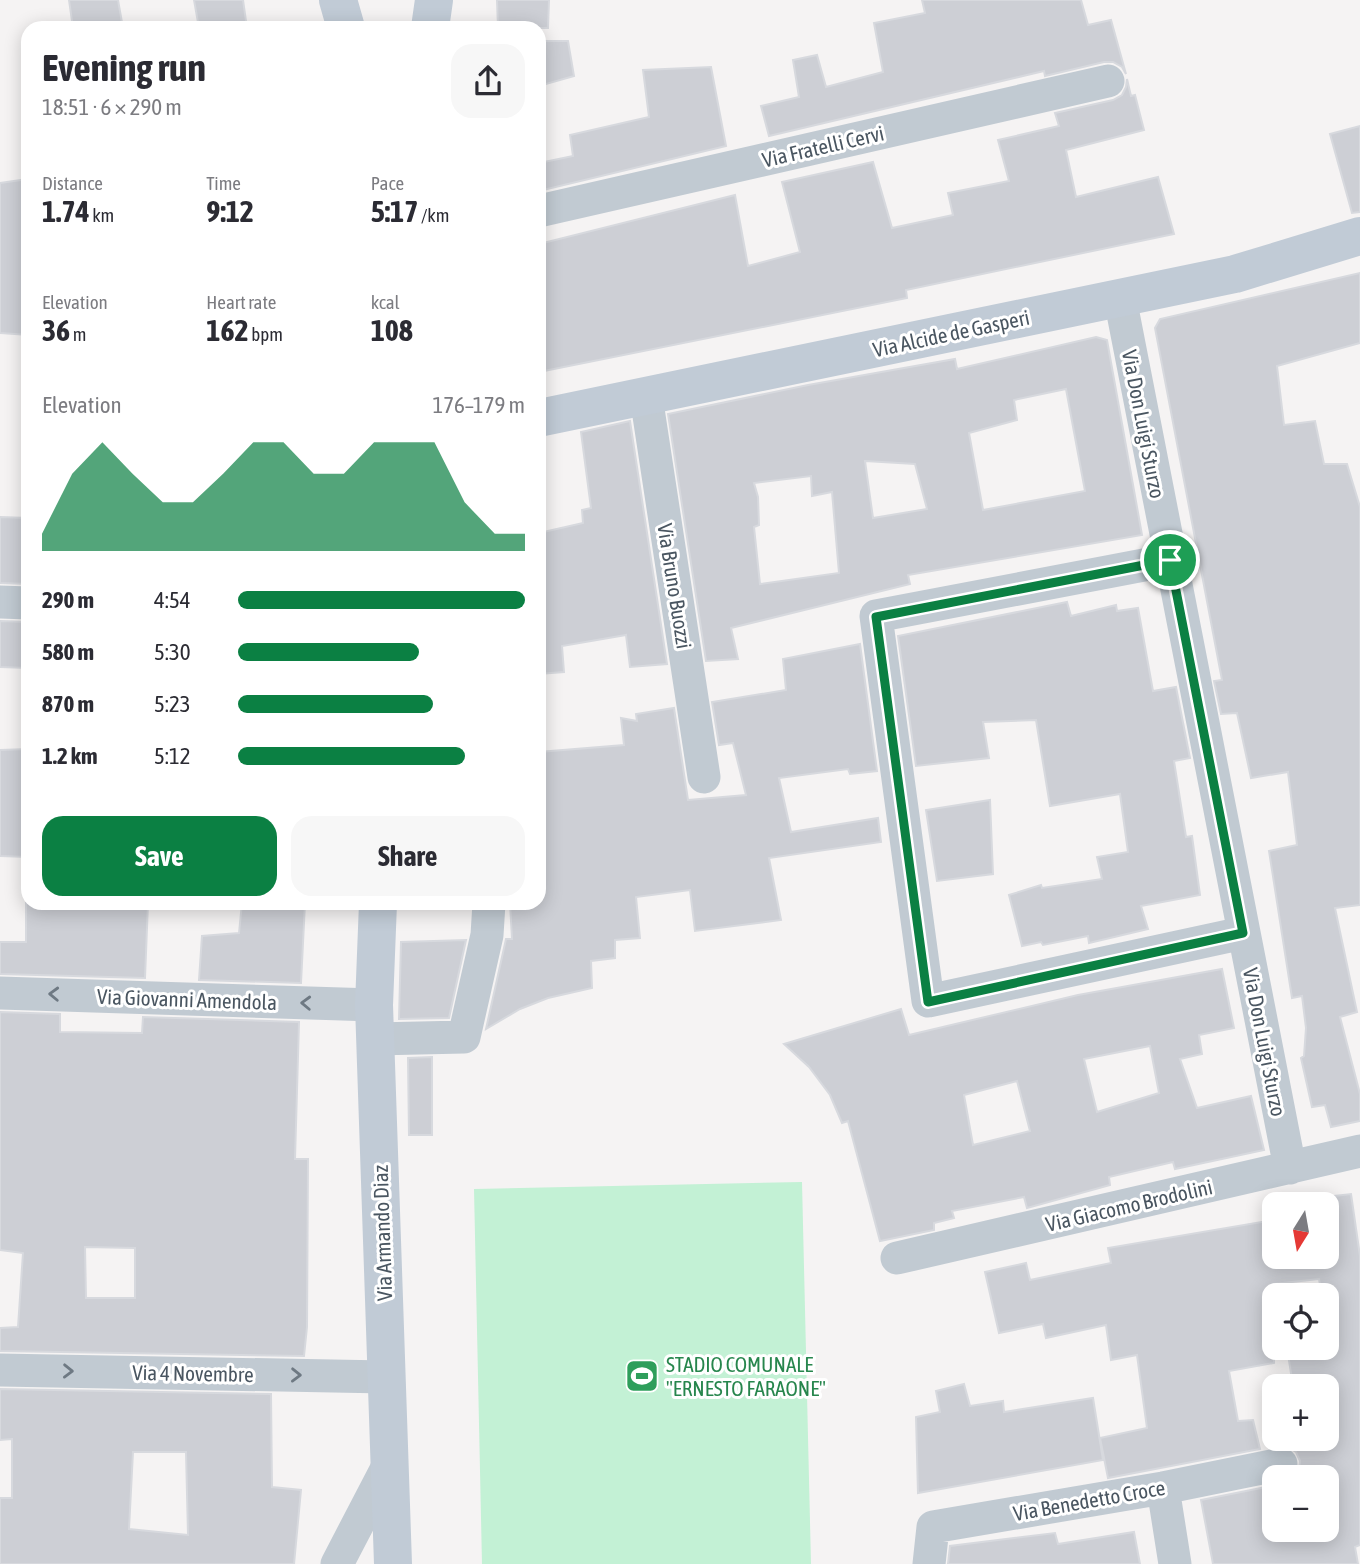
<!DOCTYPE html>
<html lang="en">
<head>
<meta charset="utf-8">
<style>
	body { margin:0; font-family:"Asap Condensed",sans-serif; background:#f7f7f7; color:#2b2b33; height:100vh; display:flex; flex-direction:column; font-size:26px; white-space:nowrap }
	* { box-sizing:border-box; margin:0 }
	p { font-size:23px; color:#7c7c81 }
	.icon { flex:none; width:38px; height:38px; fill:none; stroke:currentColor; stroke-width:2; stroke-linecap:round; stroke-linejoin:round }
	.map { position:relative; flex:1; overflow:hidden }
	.panel { position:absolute; left:21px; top:21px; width:525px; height:889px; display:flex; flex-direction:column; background:#fff; border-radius:21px; box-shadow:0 4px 18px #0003 }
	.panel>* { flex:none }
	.needle { width:46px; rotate:191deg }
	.controls { position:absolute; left:1262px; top:1192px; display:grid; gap:14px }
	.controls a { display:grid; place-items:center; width:77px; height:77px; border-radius:14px; background:#fff; box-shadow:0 4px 18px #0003; font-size:35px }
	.pin { position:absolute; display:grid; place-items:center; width:60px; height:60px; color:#fff; margin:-30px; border:4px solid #fff; border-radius:50%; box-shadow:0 2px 7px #0007 }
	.round { display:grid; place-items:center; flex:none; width:74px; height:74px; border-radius:21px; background:#f7f7f7 }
	.head { display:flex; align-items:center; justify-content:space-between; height:119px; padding:0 21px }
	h1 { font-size:38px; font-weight:700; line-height:52px }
	.metrics { display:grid; grid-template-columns:repeat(3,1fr); gap:10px; height:119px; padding:7px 21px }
	.metrics div { display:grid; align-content:center }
	.metrics b { font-size:30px; font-weight:700 }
	.metrics small { font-size:19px; font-weight:400 }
	.metrics p { font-size:19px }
	.chart { height:196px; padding:14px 21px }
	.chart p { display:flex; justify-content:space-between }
	.chart svg { width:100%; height:126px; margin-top:7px; fill:#0b8043; opacity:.7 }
	.action { display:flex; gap:14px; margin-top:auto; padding:14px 21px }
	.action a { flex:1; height:80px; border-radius:21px; background:#0b8043; color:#fff; font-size:28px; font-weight:700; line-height:80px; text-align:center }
	.action a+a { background:#f7f7f7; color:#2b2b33 }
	ul { padding:0 21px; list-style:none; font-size:23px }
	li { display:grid; grid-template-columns:112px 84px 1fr; align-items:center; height:52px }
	li i { height:18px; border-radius:9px; background:#0b8043 }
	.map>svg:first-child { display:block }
</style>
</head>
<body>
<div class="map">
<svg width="1360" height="1564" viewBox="0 0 1360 1564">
	<rect width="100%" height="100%" fill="#f5f3f3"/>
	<path fill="#c3f1d5" d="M 802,1182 L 811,1564 L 482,1564 L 474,1189 Z"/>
	<path fill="#cdcfd5" stroke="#d7d9de" stroke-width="2" fill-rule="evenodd" d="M 69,0 L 118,0 L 123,28 L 73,28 Z
		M 194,0 L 243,0 L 247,28 L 199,28 Z
		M 497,0 L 549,0 L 548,28 L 498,28 Z
		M 922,0 L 1081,0 L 1088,25 L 1111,20 L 1126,74 L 1122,67 L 1113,62 L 1104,62 L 1045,76 L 1044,71 L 769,136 L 761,106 L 799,97 L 793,60 L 817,55 L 826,87 L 883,72 L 874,23 L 925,13 Z
		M 539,41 L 568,41 L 574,76 L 539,86 Z
		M 711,67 L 726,146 L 539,191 L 539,163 L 573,156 L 570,135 L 649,117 L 643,70 Z
		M 1127,79 L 1131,96 L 1135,95 L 1144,130 L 1066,150 L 1076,197 L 1158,177 L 1174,234 L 906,290 L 907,298 L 539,372 L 539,244 L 735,195 L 748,266 L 800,252 L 782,182 L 873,162 L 892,228 L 953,215 L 948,193 L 1009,181 L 998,140 L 1059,126 L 1055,113 L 1113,100 L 1122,95 L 1126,87 Z
		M 1360,126 L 1360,212 L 1352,213 L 1330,134 Z
		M 28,179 L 28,335 L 0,333 L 0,183 Z
		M 1360,273 L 1360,343 L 1277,366 L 1284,425 L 1315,421 L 1324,464 L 1347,464 L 1360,507 L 1360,905 L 1335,908 L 1357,1012 L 1340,1017 L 1360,1094 L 1360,1121 L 1331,1127 L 1325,1105 L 1312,1107 L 1301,1058 L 1304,1056 L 1306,1028 L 1302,996 L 1292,998 L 1269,851 L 1297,845 L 1288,772 L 1251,778 L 1237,713 L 1221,714 L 1214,681 L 1222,680 L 1155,328 L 1160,319 Z
		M 1096,337 L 1107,340 L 1142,535 L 908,575 L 910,584 L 731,628 L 738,659 L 706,661 L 668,414 L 808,385 L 955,359 L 957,369 ZM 1066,389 L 1085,491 L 983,510 L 969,433 L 1017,420 L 1014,400 ZM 865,461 L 915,464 L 927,509 L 873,518 ZM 811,476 L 812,496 L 832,492 L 839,573 L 760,584 L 754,527 L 759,525 L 758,497 L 754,483 Z
		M 630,421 L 667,664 L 630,667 L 626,635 L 562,646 L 564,672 L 539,674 L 539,533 L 583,523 L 582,510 L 591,508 L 581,432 Z
		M 0,517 L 28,518 L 28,584 L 0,583 Z
		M 1067,602 L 1071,616 L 1116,605 L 1117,611 L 1138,608 L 1153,691 L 1176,687 L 1190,758 L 1174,761 L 1186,837 L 1192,836 L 1200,895 L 1141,906 L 1148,929 L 1089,943 L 1088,936 L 1043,945 L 1041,942 L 1022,946 L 1009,895 L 1041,885 L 1042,888 L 1102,879 L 1097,857 L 1128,852 L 1120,794 L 1050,806 L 1036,720 L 983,722 L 989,758 L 916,766 L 898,636 Z
		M 0,621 L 28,622 L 28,668 L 0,667 Z
		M 860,644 L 877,771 L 850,774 L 848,769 L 779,778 L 791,832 L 878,818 L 881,842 L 769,858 L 781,920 L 695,931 L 690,890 L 636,897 L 640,938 L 615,940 L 615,958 L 591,961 L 592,988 L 548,998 L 520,1009 L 486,1029 L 506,939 L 512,939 L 510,903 L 539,903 L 539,752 L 624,745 L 621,718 L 637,721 L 636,714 L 674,708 L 688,800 L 746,795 L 733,743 L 719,745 L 712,702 L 786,690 L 783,659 Z
		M 28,749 L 28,857 L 0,856 L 0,750 Z
		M 990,800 L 993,874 L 937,881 L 926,810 Z
		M 26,903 L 148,903 L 145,978 L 0,974 L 0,942 L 26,942 Z
		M 242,903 L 305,903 L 301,983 L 199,980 L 202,936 L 239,933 Z
		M 466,940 L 449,1018 L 399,1019 L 401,942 Z
		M 1222,969 L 1234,1028 L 1199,1035 L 1202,1054 L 1180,1059 L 1197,1108 L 1251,1096 L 1264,1150 L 1175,1169 L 1173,1162 L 1109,1177 L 1110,1185 L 1027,1208 L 1024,1197 L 952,1211 L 954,1218 L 934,1223 L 934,1230 L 880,1241 L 848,1121 L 842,1123 L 830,1095 L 809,1067 L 784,1044 L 901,1009 L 909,1035 L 1078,995 ZM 1150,1046 L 1159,1093 L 1097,1112 L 1084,1059 ZM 1017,1081 L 1030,1131 L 973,1145 L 964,1095 Z
		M 0,1012 L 60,1014 L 60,1032 L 142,1033 L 143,1017 L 299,1022 L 295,1159 L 308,1159 L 307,1327 L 304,1356 L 0,1351 L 0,1328 L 18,1327 L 23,1253 L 0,1250 ZM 85,1247 L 135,1248 L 135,1298 L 86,1298 Z
		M 432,1057 L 432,1135 L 409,1135 L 408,1058 Z
		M 1351,1194 L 1360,1256 L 1360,1545 L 1355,1547 L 1358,1564 L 1213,1564 L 1201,1500 L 1266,1487 L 1274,1530 L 1326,1530 L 1326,1477 L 1295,1477 L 1299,1469 L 1300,1461 L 1296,1452 L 1290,1448 L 1326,1442 L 1326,1386 L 1293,1386 L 1287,1348 L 1326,1348 L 1326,1295 L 1322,1295 L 1319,1279 L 1274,1284 L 1274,1363 L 1229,1371 L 1238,1421 L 1253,1420 L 1260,1449 L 1108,1478 L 1100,1438 L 1147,1428 L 1137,1355 L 1111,1360 L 1106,1325 L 1046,1338 L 1043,1324 L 999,1333 L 985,1272 L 1026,1263 L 1030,1280 L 1111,1263 L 1108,1248 L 1274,1220 L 1274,1256 L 1326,1256 L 1326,1197 Z
		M 964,1384 L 970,1406 L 1003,1401 L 1004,1412 L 1093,1398 L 1103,1460 L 918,1493 L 916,1417 L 940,1412 L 936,1391 Z
		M 0,1389 L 271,1394 L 272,1487 L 301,1490 L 294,1564 L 0,1564 L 0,1498 L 12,1498 L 12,1439 L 0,1440 ZM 133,1452 L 186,1452 L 188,1535 L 129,1529 Z
		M 1134,1532 L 1140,1564 L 948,1564 L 950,1546 L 1055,1533 L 1058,1544 Z"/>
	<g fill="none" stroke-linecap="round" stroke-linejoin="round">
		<path stroke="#c1cad2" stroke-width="33" d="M 539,211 L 1108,81
			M 1120,298 L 1290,1168
			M 646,396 L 704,777
			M 1170,560 L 876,616 L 928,1001 L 1243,933
			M 0,602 L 28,603
			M 0,993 L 374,1005
			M 375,1039 L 464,1037 L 487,935 L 489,903
			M 897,1258 L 1360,1151
			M 0,1370 L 386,1377
			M 1163,1488 L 1175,1564
			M 337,1564 L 389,1464
			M 929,1564 L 933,1527 L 1163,1488 L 1281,1464"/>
		<path stroke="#c1cbd6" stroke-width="38" d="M 338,0 L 346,28
			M 430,28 L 434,0
			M 539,418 L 1235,274 L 1360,236
			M 378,903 L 374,1005 L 393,1564"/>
	</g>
	<defs><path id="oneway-chevron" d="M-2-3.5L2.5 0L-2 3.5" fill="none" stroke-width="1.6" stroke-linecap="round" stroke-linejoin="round" transform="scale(1.75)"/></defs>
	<g stroke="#6e7983">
		<use href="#oneway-chevron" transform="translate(54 994) rotate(-178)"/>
		<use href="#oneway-chevron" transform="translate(306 1003) rotate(-178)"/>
		<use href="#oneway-chevron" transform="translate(68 1371) rotate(1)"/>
		<use href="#oneway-chevron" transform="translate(296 1375) rotate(1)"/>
	</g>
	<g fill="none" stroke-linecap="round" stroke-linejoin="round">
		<defs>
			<path id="route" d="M 1170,560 L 1243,933 L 928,1002 L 876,617 Z"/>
		</defs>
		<use href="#route" stroke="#fff" stroke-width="14"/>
		<use href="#route" stroke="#0b8043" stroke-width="9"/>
	</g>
	<defs>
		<symbol id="stadium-square" viewBox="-11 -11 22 22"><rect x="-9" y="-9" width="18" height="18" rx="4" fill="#2e9e5b" stroke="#fff"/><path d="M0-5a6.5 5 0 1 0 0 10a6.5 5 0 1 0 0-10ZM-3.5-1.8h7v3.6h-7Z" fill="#fff"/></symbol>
	</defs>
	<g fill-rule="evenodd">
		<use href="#stadium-square" x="623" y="1357" width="38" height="38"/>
	</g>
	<g text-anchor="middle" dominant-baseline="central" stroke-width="6" stroke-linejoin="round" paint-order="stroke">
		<g font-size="21" fill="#4a5661" stroke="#fff">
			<text transform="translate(823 146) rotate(-13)">Via Fratelli Cervi</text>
			<text transform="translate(951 333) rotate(-12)">Via Alcide de Gasperi</text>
			<text transform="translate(1144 424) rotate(79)">Via Don Luigi Sturzo</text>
			<text transform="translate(675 586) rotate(81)">Via Bruno Buozzi</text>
			<text transform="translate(187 999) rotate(2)">Via Giovanni Amendola</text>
			<text transform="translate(1265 1042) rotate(79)">Via Don Luigi Sturzo</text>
			<text transform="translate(1129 1205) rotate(-13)">Via Giacomo Brodolini</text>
			<text transform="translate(382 1233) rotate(-92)">Via Armando Diaz</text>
			<text transform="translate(193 1373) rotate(1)">Via 4 Novembre</text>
			<text transform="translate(1089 1500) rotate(-10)">Via Benedetto Croce</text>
		</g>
		<g font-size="21" fill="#27864d" stroke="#fff" text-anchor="start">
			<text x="666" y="1364">STADIO COMUNALE<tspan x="666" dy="24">"ERNESTO FARAONE"</tspan></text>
		</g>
	</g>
</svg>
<div class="controls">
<a><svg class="needle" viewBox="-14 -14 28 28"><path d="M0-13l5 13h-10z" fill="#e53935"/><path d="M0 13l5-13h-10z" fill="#7c7c81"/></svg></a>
<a><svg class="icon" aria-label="locate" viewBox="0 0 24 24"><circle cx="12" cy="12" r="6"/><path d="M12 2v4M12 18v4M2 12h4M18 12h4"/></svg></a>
<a>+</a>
<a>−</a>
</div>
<div class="pin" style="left:1170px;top:560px;background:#1e9e55"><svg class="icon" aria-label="arrive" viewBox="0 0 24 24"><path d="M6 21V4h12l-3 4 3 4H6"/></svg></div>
<section class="panel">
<div class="head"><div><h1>Evening run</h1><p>18:51 · 6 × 290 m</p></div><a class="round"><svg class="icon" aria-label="share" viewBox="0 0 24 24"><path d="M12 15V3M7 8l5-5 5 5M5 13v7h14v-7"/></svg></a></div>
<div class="metrics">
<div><p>Distance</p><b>1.74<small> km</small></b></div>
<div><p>Time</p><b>9:12</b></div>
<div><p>Pace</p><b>5:17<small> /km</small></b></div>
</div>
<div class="metrics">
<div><p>Elevation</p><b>36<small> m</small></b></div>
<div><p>Heart rate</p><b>162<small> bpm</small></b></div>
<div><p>kcal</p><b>108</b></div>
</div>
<div class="chart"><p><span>Elevation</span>176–179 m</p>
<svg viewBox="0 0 160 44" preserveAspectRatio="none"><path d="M0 44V38L10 17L20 6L30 17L40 27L50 27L60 17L70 6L80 6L90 17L100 17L110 6L120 6L130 6L140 27L150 38L160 38V44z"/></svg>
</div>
<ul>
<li><b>290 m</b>4:54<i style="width:100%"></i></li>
<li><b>580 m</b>5:30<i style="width:63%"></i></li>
<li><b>870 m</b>5:23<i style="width:68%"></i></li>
<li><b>1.2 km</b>5:12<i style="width:79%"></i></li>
</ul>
<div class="action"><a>Save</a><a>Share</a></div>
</section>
</div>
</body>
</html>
